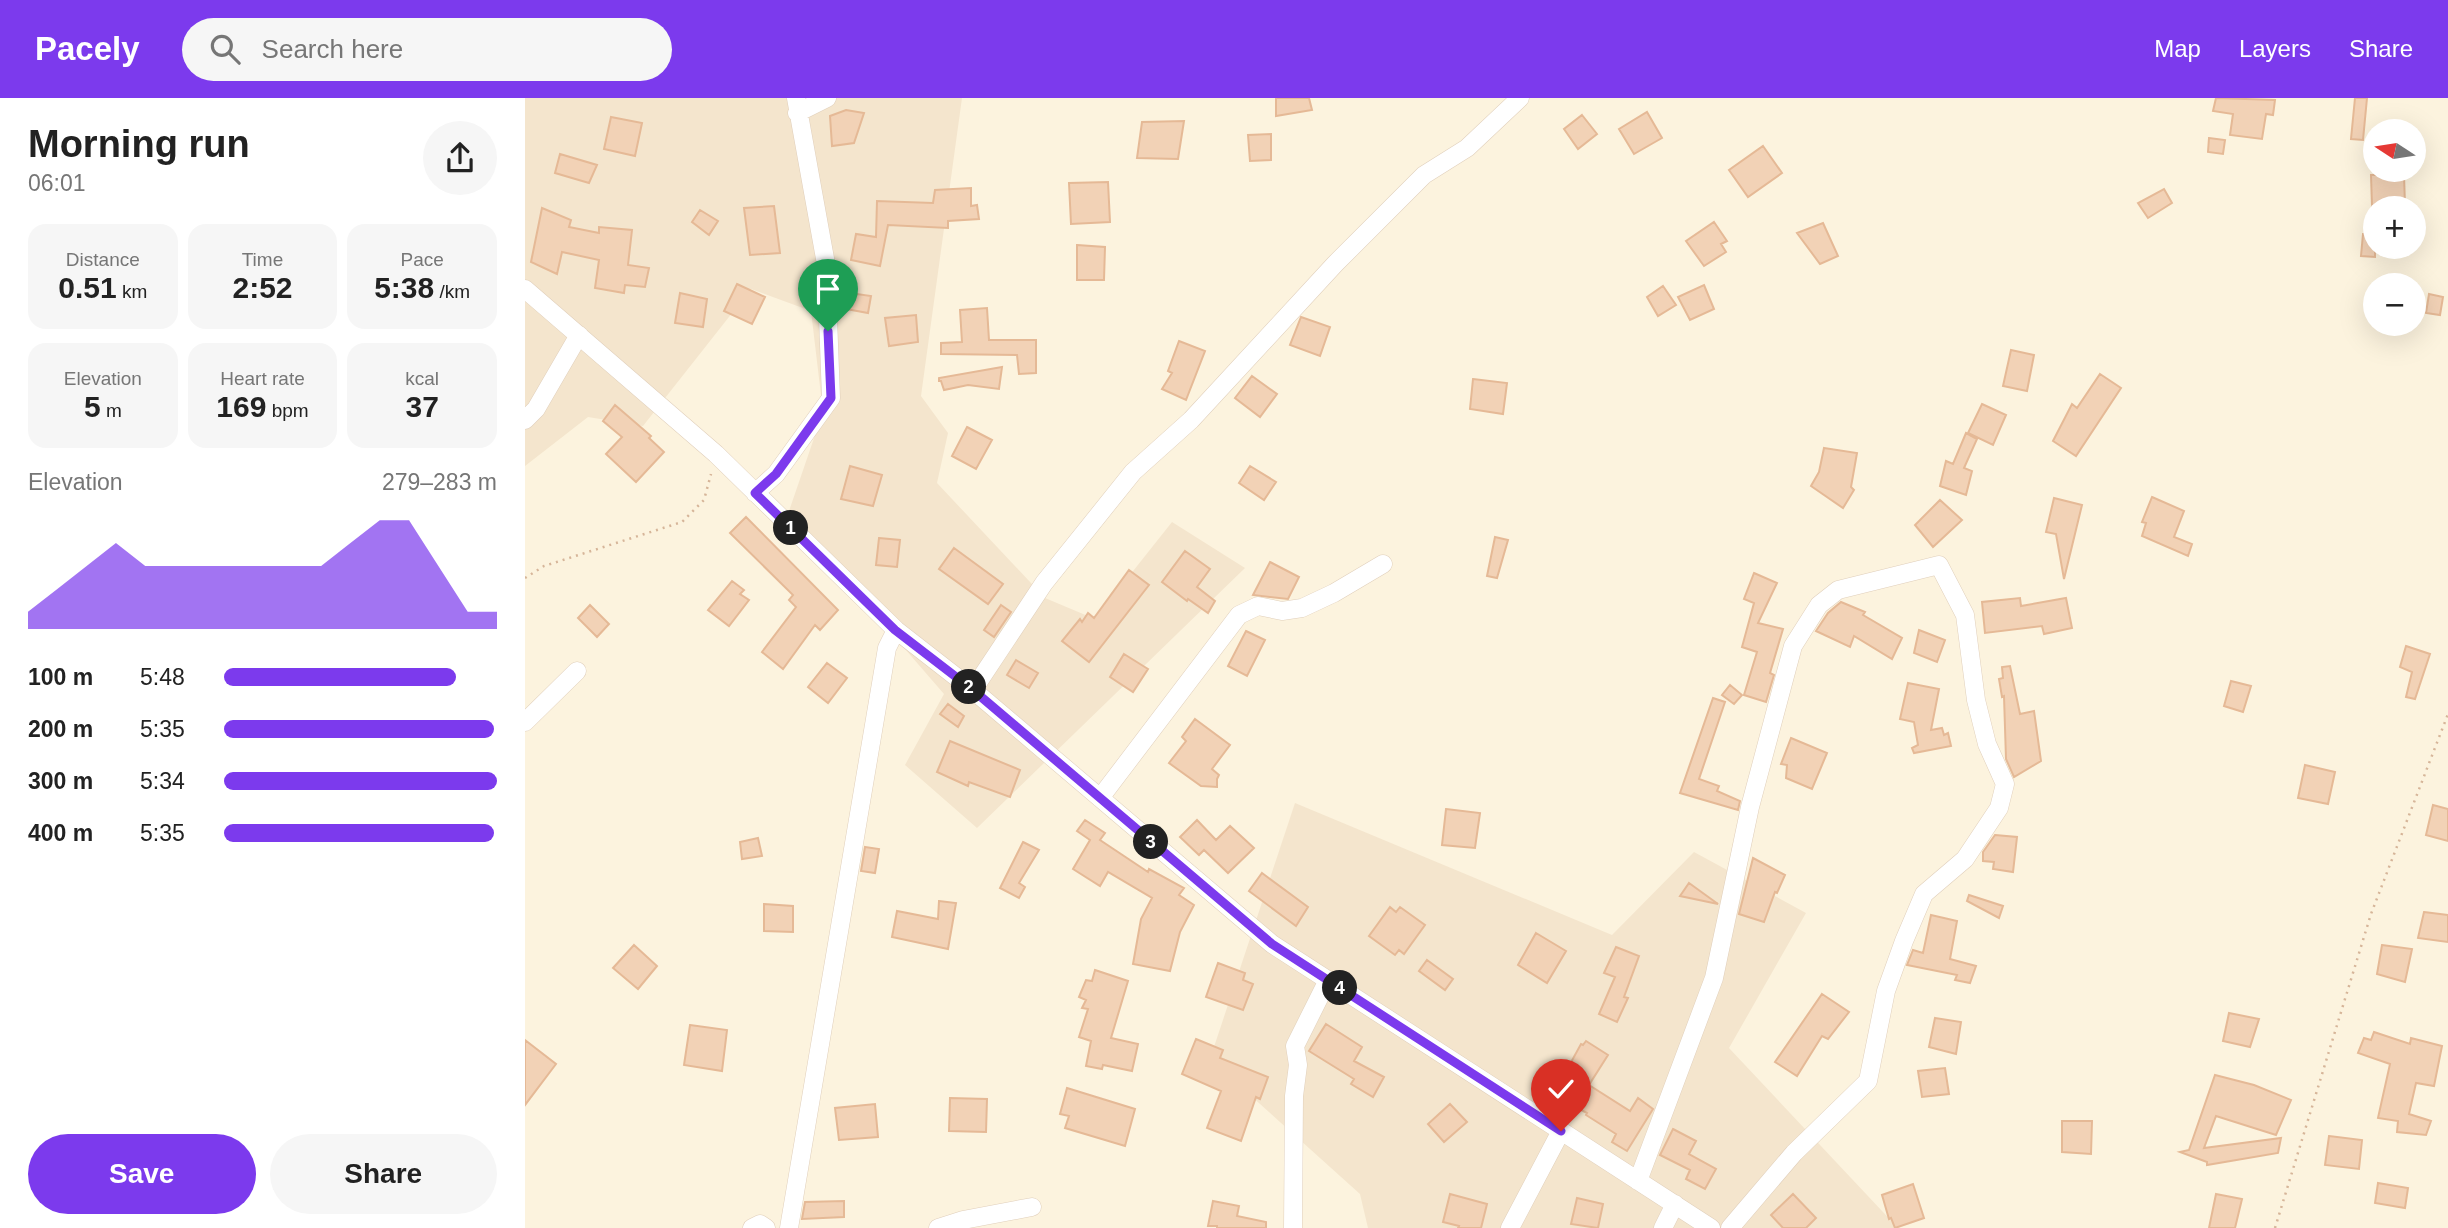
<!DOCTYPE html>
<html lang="en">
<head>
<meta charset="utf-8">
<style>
	body { margin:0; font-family:Helvetica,sans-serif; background:#f6f6f6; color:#222; height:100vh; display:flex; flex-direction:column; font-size:26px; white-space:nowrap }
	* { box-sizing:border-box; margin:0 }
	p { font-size:23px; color:#767676 }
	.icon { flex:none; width:38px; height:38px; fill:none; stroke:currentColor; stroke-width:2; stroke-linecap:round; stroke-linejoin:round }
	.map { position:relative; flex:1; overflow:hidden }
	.drawer { display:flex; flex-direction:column; background:#fff; width:525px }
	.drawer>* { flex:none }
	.needle { width:46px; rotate:282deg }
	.controls { position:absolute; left:1838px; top:21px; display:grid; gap:14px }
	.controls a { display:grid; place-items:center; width:63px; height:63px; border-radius:50%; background:#fff; box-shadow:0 7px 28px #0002; font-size:35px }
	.pin { position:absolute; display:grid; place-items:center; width:60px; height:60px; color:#fff; margin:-72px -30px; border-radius:50% 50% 50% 0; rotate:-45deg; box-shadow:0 0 7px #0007 }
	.pin .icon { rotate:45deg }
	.km { position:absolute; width:35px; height:35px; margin:-18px; border-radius:50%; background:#222; color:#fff; font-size:19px; line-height:35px; text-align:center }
	.round { display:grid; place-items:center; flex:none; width:74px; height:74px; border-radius:37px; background:#f6f6f6 }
	.headline { display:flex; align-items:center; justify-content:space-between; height:119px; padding:0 28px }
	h1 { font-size:38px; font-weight:700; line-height:52px }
	.metrics { display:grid; grid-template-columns:repeat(3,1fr); gap:10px; height:119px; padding:7px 28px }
	.metrics div { display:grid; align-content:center; border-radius:18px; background:#f6f6f6; text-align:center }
	.metrics b { font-size:30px; font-weight:700 }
	.metrics small { font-size:19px; font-weight:400 }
	.metrics p { font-size:19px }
	.chart { height:196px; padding:14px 28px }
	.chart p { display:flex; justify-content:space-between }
	.chart svg { width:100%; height:126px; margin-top:7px; fill:#7c3aed; opacity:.7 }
	.cta { display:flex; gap:14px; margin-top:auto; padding:14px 28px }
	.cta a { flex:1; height:80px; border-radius:42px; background:#7c3aed; color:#fff; font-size:28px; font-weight:700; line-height:80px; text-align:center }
	.cta a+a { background:#f6f6f6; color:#222 }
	ul { padding:0 28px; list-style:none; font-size:23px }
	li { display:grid; grid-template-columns:112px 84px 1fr; align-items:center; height:52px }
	li i { height:18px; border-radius:9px; background:#7c3aed }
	header { display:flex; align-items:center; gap:42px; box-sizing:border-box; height:98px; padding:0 35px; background:#7c3aed; color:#fff }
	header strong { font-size:33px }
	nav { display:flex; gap:38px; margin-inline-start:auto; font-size:24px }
	.search { width:490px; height:63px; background:#f6f6f6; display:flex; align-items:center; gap:18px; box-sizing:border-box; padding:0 24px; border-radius:38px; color:#767676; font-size:26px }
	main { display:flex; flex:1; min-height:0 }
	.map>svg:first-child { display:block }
</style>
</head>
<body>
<header>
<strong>Pacely</strong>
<div class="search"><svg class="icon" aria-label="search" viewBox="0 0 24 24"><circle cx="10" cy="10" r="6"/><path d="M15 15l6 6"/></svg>Search here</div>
<nav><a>Map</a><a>Layers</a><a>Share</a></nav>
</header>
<main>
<section class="drawer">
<div class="headline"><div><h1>Morning run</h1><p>06:01</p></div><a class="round"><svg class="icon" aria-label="share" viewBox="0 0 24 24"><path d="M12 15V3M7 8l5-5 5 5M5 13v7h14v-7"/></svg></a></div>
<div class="metrics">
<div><p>Distance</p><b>0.51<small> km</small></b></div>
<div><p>Time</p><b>2:52</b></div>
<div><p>Pace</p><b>5:38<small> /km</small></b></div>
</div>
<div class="metrics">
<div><p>Elevation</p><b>5<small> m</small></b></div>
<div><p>Heart rate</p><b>169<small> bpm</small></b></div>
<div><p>kcal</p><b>37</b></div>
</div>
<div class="chart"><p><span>Elevation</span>279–283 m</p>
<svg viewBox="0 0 160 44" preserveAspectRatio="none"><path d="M0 44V38L10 30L20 22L30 14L40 22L50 22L60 22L70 22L80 22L90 22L100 22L110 14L120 6L130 6L140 22L150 38L160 38V44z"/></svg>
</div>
<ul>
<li><b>100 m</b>5:48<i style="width:85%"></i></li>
<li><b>200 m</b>5:35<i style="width:99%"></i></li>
<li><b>300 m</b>5:34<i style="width:100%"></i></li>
<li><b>400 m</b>5:35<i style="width:99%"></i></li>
</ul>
<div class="cta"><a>Save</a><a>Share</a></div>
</section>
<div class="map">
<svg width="1923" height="1130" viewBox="0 0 1923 1130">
	<rect width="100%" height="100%" fill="#fcf3de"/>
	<path fill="#f4e5cd" d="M 0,0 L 437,0 L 396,298 L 423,335 L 412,385 L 520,500 L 570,521 L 647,424 L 720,470 L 452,730 L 380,667 L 419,596 L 263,416 L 298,314 L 286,213 L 226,191 L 118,328 L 63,319 L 0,368 Z
		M 770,705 L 1087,837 L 1169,754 L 1281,815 L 1204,950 L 1373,1130 L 843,1130 L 835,1096 L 685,961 Z"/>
	<path fill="#f2d2b6" stroke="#e5b996" stroke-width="2" d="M 751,0 L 784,0 L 787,12 L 751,18 Z
		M 1691,0 L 1750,2 L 1748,17 L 1741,16 L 1737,41 L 1705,37 L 1708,16 L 1688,13 Z
		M 1830,0 L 1842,0 L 1838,42 L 1826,41 Z
		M 321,12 L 339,15 L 329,45 L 307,48 L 305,18 Z
		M 1122,14 L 1137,40 L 1109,56 L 1094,31 Z
		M 1057,17 L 1072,36 L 1053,51 L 1039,31 Z
		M 86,19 L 117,25 L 110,58 L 79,51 Z
		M 659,23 L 653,61 L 612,60 L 617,24 Z
		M 746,36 L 746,62 L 725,63 L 723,37 Z
		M 1684,40 L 1700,42 L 1698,56 L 1683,54 Z
		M 1238,48 L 1257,75 L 1223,99 L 1204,72 Z
		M 35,56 L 72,67 L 64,85 L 30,75 Z
		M 1846,77 L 1879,77 L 1880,107 L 1847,108 Z
		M 583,84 L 585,124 L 546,126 L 544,85 Z
		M 446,90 L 446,108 L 452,107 L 454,121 L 423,123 L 423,130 L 363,127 L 355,168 L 326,162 L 331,136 L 351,139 L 352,103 L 408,105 L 410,92 Z
		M 1639,91 L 1647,105 L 1623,120 L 1613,105 Z
		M 249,108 L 255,155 L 225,157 L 219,110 Z
		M 17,110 L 46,122 L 44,129 L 74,135 L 74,129 L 107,132 L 103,167 L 124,170 L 120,189 L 100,187 L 99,195 L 70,190 L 74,162 L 37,154 L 32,176 L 6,164 Z
		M 175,112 L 193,123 L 184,137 L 167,124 Z
		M 1189,124 L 1202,143 L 1196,146 L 1201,154 L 1179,168 L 1161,143 Z
		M 1298,125 L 1313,158 L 1295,166 L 1272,135 Z
		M 1838,136 L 1850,137 L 1850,159 L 1836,158 Z
		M 552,147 L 580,149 L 579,182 L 552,182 Z
		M 212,186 L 240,199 L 227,226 L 199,213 Z
		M 1179,187 L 1189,211 L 1165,222 L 1153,199 Z
		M 1138,188 L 1151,207 L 1133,218 L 1122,199 Z
		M 155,195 L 182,201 L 178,229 L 150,225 Z
		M 325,195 L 346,198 L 343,215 L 321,211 Z
		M 1904,196 L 1918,199 L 1915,217 L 1901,215 Z
		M 462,210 L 464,242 L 511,242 L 511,275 L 494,276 L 492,257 L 416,256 L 416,245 L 437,244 L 435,212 Z
		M 391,217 L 393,244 L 364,248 L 360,220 Z
		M 776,219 L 805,229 L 795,258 L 765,247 Z
		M 654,243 L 680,253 L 661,302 L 637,291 L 647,275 L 643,273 Z
		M 1486,252 L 1509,257 L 1502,293 L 1478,288 Z
		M 477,269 L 474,291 L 443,287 L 419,292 L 416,283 L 414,283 L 414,280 Z
		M 1575,276 L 1596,290 L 1551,358 L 1528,343 L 1547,306 L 1552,310 Z
		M 727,278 L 752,296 L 735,319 L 710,300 Z
		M 948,281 L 982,285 L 978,316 L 945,311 Z
		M 1457,306 L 1481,317 L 1468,347 L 1443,335 Z
		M 90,307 L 126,338 L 124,340 L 139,354 L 111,384 L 81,356 L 97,339 L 78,323 Z
		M 442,329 L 467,342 L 451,371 L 427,358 Z
		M 1441,335 L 1452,341 L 1439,370 L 1447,373 L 1441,397 L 1415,388 L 1421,363 L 1428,366 Z
		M 1299,350 L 1332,355 L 1326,389 L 1329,392 L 1318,410 L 1286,388 L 1294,374 Z
		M 325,368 L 357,377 L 348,408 L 316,401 Z
		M 725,368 L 751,384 L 739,402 L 714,385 Z
		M 1627,399 L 1659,413 L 1649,439 L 1667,446 L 1663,458 L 1617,438 L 1621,425 L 1617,424 Z
		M 1529,400 L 1557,407 L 1539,481 L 1531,436 L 1521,434 Z
		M 1415,402 L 1437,422 L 1408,449 L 1390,427 Z
		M 221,419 L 313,512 L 295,532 L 290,527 L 258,571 L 237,554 L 271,509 L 264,502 L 268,497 L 205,435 Z
		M 970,439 L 983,442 L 972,480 L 962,478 Z
		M 354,440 L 375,442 L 372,469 L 351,467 Z
		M 429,450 L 478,486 L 463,506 L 414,471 Z
		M 660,453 L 685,471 L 672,489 L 690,503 L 683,515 L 663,501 L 662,503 L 637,484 Z
		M 745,464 L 774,479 L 763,501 L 728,497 Z
		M 604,472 L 624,487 L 564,564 L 537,543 L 555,521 L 557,524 L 563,515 L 569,520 Z
		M 1229,475 L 1252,485 L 1233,525 L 1258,531 L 1245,575 L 1249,577 L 1241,604 L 1219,597 L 1232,554 L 1217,549 L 1229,505 L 1219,501 Z
		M 207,483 L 219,492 L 215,496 L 224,502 L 204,528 L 183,512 Z
		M 1495,500 L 1496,508 L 1541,500 L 1547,530 L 1519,536 L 1517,528 L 1460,535 L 1457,504 Z
		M 1316,504 L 1340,514 L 1338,517 L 1377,540 L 1367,561 L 1329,538 L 1325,549 L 1291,533 L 1303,515 Z
		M 65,507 L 84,526 L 72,539 L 53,520 Z
		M 476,507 L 486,514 L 469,539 L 459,532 Z
		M 1394,532 L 1420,542 L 1412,564 L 1389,555 Z
		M 721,533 L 740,542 L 722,578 L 703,568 Z
		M 1881,548 L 1905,556 L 1890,601 L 1881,599 L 1887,574 L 1875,569 Z
		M 599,556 L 623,571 L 608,594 L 585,579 Z
		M 491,562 L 513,575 L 504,590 L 482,577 Z
		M 302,565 L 322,580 L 303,605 L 283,589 Z
		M 1485,568 L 1495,616 L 1509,613 L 1516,663 L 1489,679 L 1481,661 L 1479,598 L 1477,599 L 1474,581 L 1478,580 L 1477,569 Z
		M 1706,583 L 1726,588 L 1718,614 L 1699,608 Z
		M 1383,585 L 1414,591 L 1406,632 L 1417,630 L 1419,637 L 1423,635 L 1426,648 L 1389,655 L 1387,650 L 1393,647 L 1389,624 L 1375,621 Z
		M 1205,587 L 1217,597 L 1209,606 L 1197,597 Z
		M 1188,600 L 1200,604 L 1174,681 L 1194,688 L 1192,693 L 1215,703 L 1213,712 L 1155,695 Z
		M 423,606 L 439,618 L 433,629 L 415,616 Z
		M 670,621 L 705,647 L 687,671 L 694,677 L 692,681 L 692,689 L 676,688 L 644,665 L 661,643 L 657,639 Z
		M 1266,640 L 1302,655 L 1287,691 L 1261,680 L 1262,667 L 1256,666 Z
		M 425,643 L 495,672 L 485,699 L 444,684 L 443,688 L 412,674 Z
		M 1780,667 L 1810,674 L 1803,706 L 1773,700 Z
		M 1908,707 L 1923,711 L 1923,743 L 1901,737 Z
		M 921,711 L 955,715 L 950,750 L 917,747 Z
		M 560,722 L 580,735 L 575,742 L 623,774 L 624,771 L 659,790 L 654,797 L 669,807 L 655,834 L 645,873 L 608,866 L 616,821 L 627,800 L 583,774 L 575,788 L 548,771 L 565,742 L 552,733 Z
		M 672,722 L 691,742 L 705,728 L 729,750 L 703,775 L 679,752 L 674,757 L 655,739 Z
		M 1470,737 L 1492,739 L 1488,774 L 1468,771 L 1469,764 L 1458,763 L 1458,754 Z
		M 233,740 L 237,758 L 217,761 L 215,744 Z
		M 498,744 L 514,752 L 494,785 L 500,789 L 494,800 L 475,790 Z
		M 340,749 L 354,751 L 350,775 L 336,773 Z
		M 1228,760 L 1260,777 L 1252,795 L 1250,794 L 1239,824 L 1214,816 Z
		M 737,775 L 783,809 L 771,828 L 724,793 Z
		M 1164,785 L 1193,806 L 1155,798 Z
		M 1444,797 L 1478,808 L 1474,820 L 1442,803 Z
		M 414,803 L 431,805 L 423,851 L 367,839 L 372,813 L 413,821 Z
		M 239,806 L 268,808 L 268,834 L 239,833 Z
		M 865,809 L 871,814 L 875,809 L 900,827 L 879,856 L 874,852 L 870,857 L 844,838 Z
		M 1899,814 L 1923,817 L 1923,844 L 1893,840 Z
		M 1406,817 L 1432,823 L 1425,861 L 1451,868 L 1445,885 L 1430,882 L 1432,877 L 1382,867 L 1388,852 L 1398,855 Z
		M 1011,835 L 1041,853 L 1022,885 L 993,867 Z
		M 109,847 L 132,868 L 113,891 L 88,870 Z
		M 1857,847 L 1887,851 L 1880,884 L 1852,876 Z
		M 1091,849 L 1114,858 L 1099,899 L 1103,900 L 1092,924 L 1074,916 L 1090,879 L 1079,875 Z
		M 902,862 L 928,881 L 920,892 L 894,873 Z
		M 693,865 L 720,875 L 718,882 L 728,886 L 718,912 L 681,899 Z
		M 570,872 L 603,883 L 586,940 L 613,946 L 607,973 L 578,967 L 577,971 L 561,968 L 566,943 L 554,939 L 563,911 L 557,910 L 561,902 L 554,899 L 561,882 L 567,883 Z
		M 1297,896 L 1324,914 L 1303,941 L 1297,938 L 1272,978 L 1250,964 Z
		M 1704,915 L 1734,921 L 1725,949 L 1698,943 Z
		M 1410,920 L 1436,924 L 1431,956 L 1404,949 Z
		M 801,926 L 837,949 L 829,963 L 859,979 L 848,999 L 826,986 L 829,981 L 784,953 Z
		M 165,927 L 202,932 L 197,973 L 159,967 Z
		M 1849,934 L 1885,946 L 1886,940 L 1917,948 L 1909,988 L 1891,985 L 1884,1016 L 1906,1023 L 1901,1037 L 1872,1034 L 1873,1023 L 1853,1020 L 1865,966 L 1833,955 L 1839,940 L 1846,942 Z
		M 671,941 L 698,952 L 695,960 L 743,979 L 735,1001 L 731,999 L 716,1043 L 682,1030 L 696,993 L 657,976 Z
		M 0,942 L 31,966 L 0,1007 Z
		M 1061,943 L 1083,957 L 1064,987 L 1105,1013 L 1113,1000 L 1128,1011 L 1102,1053 L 1087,1044 L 1091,1036 L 1061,1017 L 1062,1015 L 1028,997 L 1056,946 L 1058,947 Z
		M 1420,970 L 1424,996 L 1397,999 L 1393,973 Z
		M 1690,977 L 1729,987 L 1766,1002 L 1751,1037 L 1691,1018 L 1679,1050 L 1756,1040 L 1753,1055 L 1682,1067 L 1682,1064 L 1655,1054 L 1664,1052 Z
		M 542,990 L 610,1011 L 600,1048 L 540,1030 L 544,1018 L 535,1016 Z
		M 425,1000 L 462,1001 L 461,1034 L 424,1033 Z
		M 350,1006 L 353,1039 L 314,1042 L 310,1010 Z
		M 925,1006 L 942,1024 L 919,1044 L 903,1026 Z
		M 1537,1023 L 1567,1023 L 1566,1056 L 1537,1054 Z
		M 1148,1031 L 1171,1043 L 1164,1056 L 1191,1071 L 1180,1091 L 1161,1081 L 1165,1072 L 1135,1057 Z
		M 1804,1038 L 1837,1042 L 1834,1071 L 1800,1067 Z
		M 1853,1085 L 1883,1090 L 1880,1110 L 1850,1105 Z
		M 1388,1086 L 1399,1120 L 1370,1130 L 1366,1120 L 1364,1121 L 1357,1097 Z
		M 925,1096 L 962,1106 L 956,1130 L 933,1130 L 934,1128 L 918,1124 Z
		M 1268,1096 L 1291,1120 L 1281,1130 L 1258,1130 L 1246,1117 Z
		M 1691,1096 L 1717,1101 L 1710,1130 L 1684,1130 Z
		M 1052,1100 L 1078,1106 L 1073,1130 L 1046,1126 Z
		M 319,1103 L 319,1119 L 277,1121 L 280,1104 Z
		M 688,1103 L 714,1108 L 712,1118 L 741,1124 L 741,1130 L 692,1130 L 692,1128 L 683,1128 Z"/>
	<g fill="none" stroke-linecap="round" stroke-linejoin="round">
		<defs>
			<path id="street" d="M 272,15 L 302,0
				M 0,191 L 191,356 L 371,532 L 448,592 L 747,846 L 1186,1130
				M 0,322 L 11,311 L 54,237
				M 230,395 L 251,376 L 306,300 L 301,166 L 271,0
				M 448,592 L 519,485 L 608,374 L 666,322 L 810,166 L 899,77 L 942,50 L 995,0
				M 0,624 L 52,573
				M 575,700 L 714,517 L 733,508 L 757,513 L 777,510 L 809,495 L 858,466
				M 1113,1083 L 1189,880 L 1225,709 L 1268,548 L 1294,507 L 1313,492 L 1414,467 L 1440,517 L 1451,602 L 1462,646 L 1480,686 L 1474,710 L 1440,761 L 1399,796 L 1379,843 L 1361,893 L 1343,983 L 1269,1055 L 1205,1130
				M 227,1130 L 235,1126 L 241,1130
				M 264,1130 L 362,550 L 371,532
				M 413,1130 L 438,1122 L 507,1109
				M 768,1130 L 769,998 L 773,967 L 770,948 L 803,882
				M 985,1130 L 1036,1033
				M 1138,1130 L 1150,1106"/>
		</defs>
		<use href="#street" stroke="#e0cfbb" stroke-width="19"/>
		<path stroke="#d6b599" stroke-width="2.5" stroke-dasharray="2 5" stroke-linecap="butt" d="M 0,480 L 19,468 L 157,424 L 179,402 L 186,376
			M 1750,1130 L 1846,816 L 1923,616"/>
		<use href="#street" stroke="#fff" stroke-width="18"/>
	</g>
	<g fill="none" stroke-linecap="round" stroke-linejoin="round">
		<defs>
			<path id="route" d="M 303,233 L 306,300 L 251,376 L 230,395 L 370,532 L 448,592 L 747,846 L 1036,1033"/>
		</defs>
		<use href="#route" stroke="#fff" stroke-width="14"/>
		<use href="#route" stroke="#7c3aed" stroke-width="9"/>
	</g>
</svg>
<div class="controls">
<a><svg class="needle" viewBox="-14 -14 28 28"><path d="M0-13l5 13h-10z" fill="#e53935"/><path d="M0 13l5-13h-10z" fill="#767676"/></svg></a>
<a>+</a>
<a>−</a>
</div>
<div class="pin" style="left:303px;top:233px;background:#1e9e55"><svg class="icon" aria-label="arrive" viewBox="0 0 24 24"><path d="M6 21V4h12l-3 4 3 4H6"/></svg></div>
<div class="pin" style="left:1036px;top:1033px;background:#d93025"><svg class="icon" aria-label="check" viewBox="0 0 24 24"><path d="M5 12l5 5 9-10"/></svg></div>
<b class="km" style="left:266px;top:430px">1</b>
<b class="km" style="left:444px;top:589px">2</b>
<b class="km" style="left:626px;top:744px">3</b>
<b class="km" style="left:815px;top:890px">4</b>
</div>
</main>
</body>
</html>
